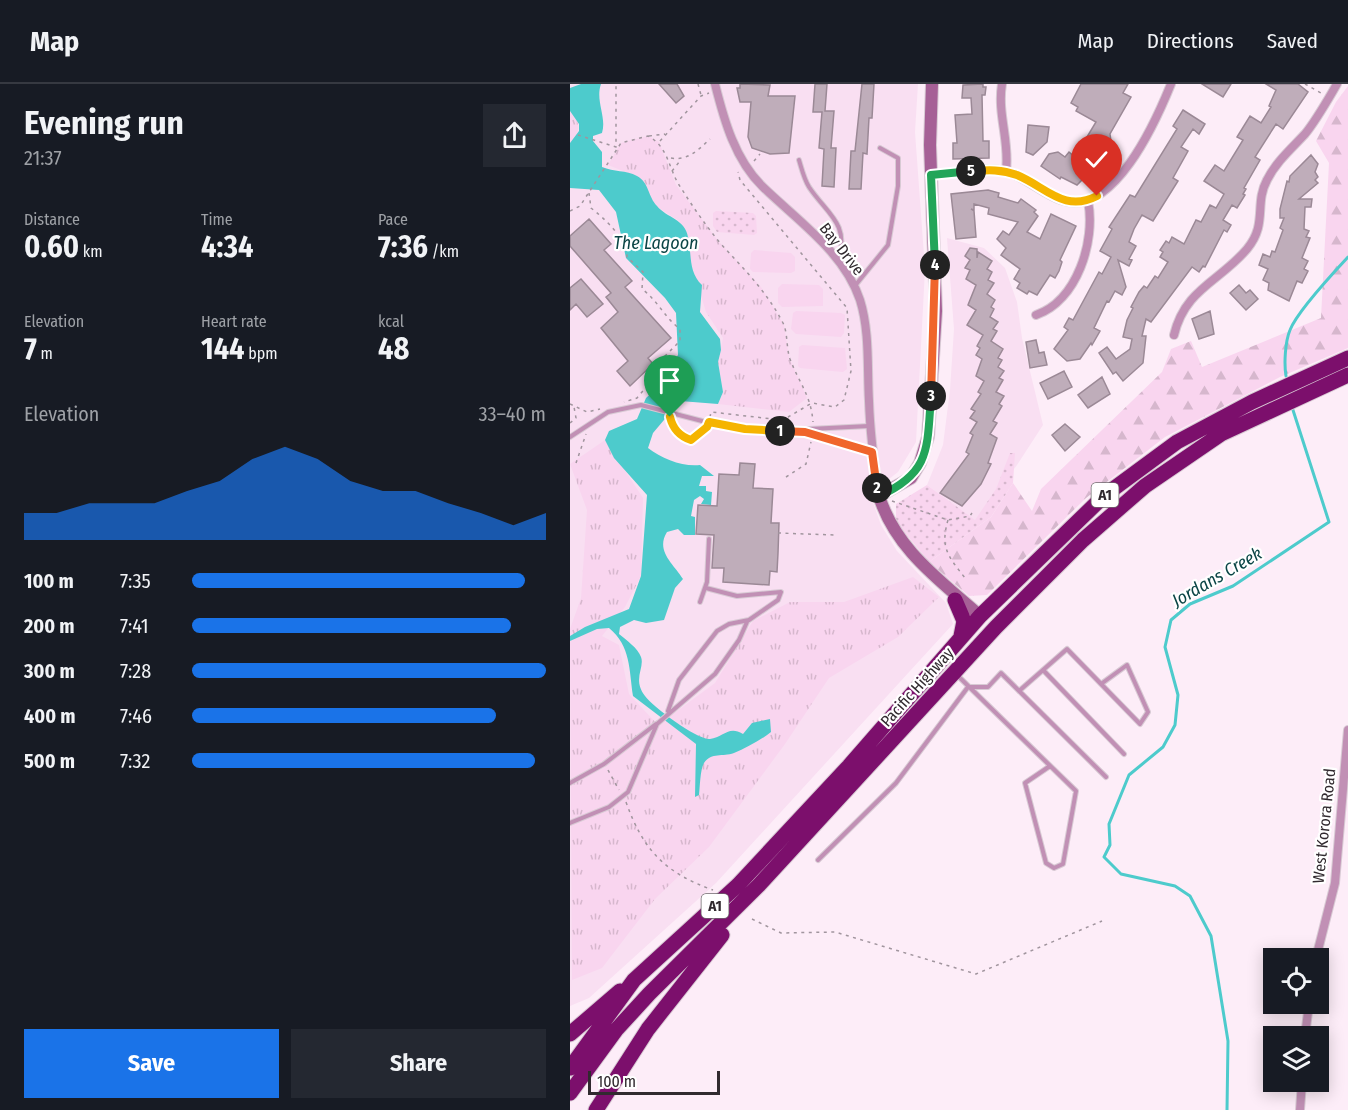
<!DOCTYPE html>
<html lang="en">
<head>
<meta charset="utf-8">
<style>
	body { margin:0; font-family:"Fira Sans Condensed",sans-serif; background:#242831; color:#f1f3f6; height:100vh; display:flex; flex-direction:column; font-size:22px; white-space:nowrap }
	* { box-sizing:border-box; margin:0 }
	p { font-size:20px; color:#9ea1a6 }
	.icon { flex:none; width:33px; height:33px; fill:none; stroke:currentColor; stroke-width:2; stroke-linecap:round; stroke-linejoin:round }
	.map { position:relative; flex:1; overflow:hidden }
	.panel { display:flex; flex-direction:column; background:#171b24; width:570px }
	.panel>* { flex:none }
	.buttons { position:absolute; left:693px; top:864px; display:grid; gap:12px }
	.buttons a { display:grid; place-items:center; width:66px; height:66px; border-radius:0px; background:#171b24; box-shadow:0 3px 15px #0003; font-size:30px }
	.scale { position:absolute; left:18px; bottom:15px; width:132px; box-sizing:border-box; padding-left:6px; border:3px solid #312a2f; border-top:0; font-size:16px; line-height:21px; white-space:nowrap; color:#312a2f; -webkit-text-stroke:4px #fff; paint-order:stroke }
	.pin { position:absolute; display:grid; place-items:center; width:51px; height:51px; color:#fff; margin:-62px -26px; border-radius:50% 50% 50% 0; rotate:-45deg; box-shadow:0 0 6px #0007 }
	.pin .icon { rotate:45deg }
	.km { position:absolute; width:30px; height:30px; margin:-15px; border-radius:50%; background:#222; color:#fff; font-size:16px; line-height:30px; text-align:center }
	.round { display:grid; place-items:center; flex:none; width:63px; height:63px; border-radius:0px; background:#242831 }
	.head { display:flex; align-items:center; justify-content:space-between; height:102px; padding:0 24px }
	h1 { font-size:33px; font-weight:700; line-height:45px }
	.stats { display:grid; grid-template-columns:repeat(3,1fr); gap:9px; height:102px; padding:6px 24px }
	.stats div { display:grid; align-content:center }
	.stats b { font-size:30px; font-weight:700 }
	.stats small { font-size:16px; font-weight:400 }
	.stats p { font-size:16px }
	.chart { height:168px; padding:12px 24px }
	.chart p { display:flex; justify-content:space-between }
	.chart svg { width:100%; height:108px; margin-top:6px; fill:#1a73e8; opacity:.7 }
	.action { display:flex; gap:12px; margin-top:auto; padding:12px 24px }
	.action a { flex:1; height:69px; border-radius:0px; background:#1a73e8; color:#fff; font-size:24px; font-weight:700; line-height:69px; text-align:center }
	.action a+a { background:#242831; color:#f1f3f6 }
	ul { padding:0 24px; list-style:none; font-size:20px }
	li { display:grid; grid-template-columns:96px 72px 1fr; align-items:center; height:45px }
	li i { height:15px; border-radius:8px; background:#1a73e8 }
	header { display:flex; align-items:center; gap:36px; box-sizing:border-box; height:84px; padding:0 30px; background:#171b24; border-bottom:2px solid #363941 }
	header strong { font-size:28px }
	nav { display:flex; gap:33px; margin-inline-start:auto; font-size:21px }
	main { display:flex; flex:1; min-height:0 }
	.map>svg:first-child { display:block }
</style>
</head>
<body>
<header>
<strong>Map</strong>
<nav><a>Map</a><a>Directions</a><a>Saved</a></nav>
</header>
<main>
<section class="panel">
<div class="head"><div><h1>Evening run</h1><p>21:37</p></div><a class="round"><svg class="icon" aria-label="share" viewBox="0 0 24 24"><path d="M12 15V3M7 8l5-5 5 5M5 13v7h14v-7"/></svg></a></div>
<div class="stats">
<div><p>Distance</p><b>0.60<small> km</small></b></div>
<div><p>Time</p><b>4:34</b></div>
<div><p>Pace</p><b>7:36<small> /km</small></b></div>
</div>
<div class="stats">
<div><p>Elevation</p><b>7<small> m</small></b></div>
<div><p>Heart rate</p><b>144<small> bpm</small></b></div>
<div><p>kcal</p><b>48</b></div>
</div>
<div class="chart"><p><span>Elevation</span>33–40 m</p>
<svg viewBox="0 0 160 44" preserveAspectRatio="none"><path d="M0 44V33L10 33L20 29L30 29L40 29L50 24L60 20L70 11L80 6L90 11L100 20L110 24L120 24L130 29L140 33L150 38L160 33V44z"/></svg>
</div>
<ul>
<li><b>100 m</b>7:35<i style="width:94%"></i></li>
<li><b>200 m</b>7:41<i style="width:90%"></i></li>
<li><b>300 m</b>7:28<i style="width:100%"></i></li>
<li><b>400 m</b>7:46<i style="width:86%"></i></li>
<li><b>500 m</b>7:32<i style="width:97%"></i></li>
</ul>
<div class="action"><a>Save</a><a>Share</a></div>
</section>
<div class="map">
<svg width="778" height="1026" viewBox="0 0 778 1026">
	<defs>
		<pattern id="grass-tufts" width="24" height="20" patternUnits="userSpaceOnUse" patternTransform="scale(1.5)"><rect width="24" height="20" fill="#f9d5ef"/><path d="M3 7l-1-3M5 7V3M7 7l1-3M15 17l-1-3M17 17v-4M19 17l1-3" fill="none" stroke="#d6b7cd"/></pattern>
		<pattern id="forest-firs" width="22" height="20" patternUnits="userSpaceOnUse" patternTransform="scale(1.5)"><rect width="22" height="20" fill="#f9d5ef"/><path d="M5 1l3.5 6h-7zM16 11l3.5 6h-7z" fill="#d6b7cd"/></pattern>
		<pattern id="park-dots" width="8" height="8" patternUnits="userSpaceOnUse" patternTransform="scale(1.5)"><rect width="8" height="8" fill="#f9d5ef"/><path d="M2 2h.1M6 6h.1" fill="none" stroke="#d6b7cd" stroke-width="1.8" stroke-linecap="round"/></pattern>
	</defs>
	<rect width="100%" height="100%" fill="#fdedf8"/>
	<path fill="#f9dff2" d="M 0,0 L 348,0 L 345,48 L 355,185 L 346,358 L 328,388 L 300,410 L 311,441 L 327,467 L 376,519 L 383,540 L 146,799 L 19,914 L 0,922 Z
		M 377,154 L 414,164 L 435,184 L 447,218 L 452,254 L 473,341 L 447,381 L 405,437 L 357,401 L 373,361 L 380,306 L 384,245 Z"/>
	<path fill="url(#grass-tufts)" d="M 0,27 C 11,38 11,49 0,59 Z
		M 78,52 L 89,58 L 106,101 L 149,158 L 191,203 L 214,241 L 219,273 L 237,314 L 219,328 L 148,320 L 153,308 L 148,278 L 153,254 L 136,228 L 119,173 L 118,152 L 109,137 L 86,122 L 68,93 L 38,81 L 51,59 Z
		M 35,356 L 73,414 L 71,492 L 55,523 L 32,552 L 49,561 L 59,610 L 88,641 L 145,599 L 183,537 L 220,518 L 274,518 L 343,493 L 369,513 L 328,553 L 259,594 L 215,660 L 139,763 L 85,815 L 32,884 L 2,896 L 0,545 L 11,514 L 17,426 L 0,380 Z"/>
	<path fill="url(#forest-firs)" d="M 778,2 L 778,264 L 710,293 L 595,353 L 516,414 L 417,511 L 399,512 L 359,478 L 421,433 L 443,399 L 462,427 L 471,405 L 592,288 L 601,265 L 621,257 L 632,283 L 751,234 L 759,79 L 746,57 L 766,18 Z"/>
	<path fill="url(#park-dots)" d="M 146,127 L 183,129 L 186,132 L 187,149 L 184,151 L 147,148 L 143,142 L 143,129 Z
		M 440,369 L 445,369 L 443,399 L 421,433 L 359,478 L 326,438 L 326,420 L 357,401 L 405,436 L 426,405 Z"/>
	<path fill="#f9d5ef" d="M 184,166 L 221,169 L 225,173 L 225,187 L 221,189 L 183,188 L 180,185 L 181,169 Z
		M 212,200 L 249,201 L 253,205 L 253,222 L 212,223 L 208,219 L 208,204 Z
		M 226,227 L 271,229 L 275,231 L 274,249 L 271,253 L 226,250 L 221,245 L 223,229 Z
		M 232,261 L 275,264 L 277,285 L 273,288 L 230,284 L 228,282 L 229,263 Z"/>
	<path fill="#4dcbcc" d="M 11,0 L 31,0 C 25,17 37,33 32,49 L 23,52 L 23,57 L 32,68 L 32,83 C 44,88 56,86 67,92 C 79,98 78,113 87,122 C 97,134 115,135 118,153 C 122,170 118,188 132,201 L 130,228 L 150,255 L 151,266 L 148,278 L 153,308 L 148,320 L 110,317 L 83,349 L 78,364 C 92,375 113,383 130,381 L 144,392 L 132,392 L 129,402 L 136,402 L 136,407 L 142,408 L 141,421 L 131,420 L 134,415 L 130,412 L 124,416 L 121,432 L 125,433 L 125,451 L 114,451 L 108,445 L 97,448 C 85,467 104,480 113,495 L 105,504 L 94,536 L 76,539 L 64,536 L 50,543 L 49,550 C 56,556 68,564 71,573 C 75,584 62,595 75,612 C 83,623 127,656 140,655 C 153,654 158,641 173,650 L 182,639 L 200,635 L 201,648 C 191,656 176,664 164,669 C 152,673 142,668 134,679 C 130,686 130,703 129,711 L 125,713 L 126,660 L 63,612 C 59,586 61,562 39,544 L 27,545 L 0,557 L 0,552 L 15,543 L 59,525 L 71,492 L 77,411 L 44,374 L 35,356 L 39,347 L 67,335 L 76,314 L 89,302 L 108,271 L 106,229 L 95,214 L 56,174 L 46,128 L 29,106 L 0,104 L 0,59 L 9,47 L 9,40 L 0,27 L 0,4 Z"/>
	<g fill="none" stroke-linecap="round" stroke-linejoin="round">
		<path stroke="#4dcbcc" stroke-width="3" d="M 716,292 C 714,280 715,258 720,246 C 727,228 764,188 778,173
			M 657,1026 L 658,957 L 641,852 L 620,812 L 605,802 L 551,790 L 534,773 L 540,761 L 539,740 L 559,691 L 593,663 L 605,641 L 608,611 L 595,563 L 601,536 L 620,520 L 663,502 L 759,438 L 722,323"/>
	</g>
	<path fill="#bfadba" stroke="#9b8996" stroke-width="1.5" d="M 89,0 L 107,0 L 114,12 L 106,19 Z
		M 170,0 L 200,1 L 198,12 L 225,12 L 219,69 L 200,70 L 182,64 L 178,53 L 181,18 L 170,18 L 167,4 L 170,4 Z
		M 245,0 L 257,0 L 255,27 L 264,27 L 261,64 L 266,64 L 264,103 L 252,102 L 254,65 L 249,64 L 252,28 L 243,28 Z
		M 292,0 L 304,0 L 302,34 L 299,34 L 297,70 L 293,69 L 291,105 L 279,105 L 281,67 L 285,67 Z
		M 413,0 L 413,3 L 416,3 L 415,11 L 412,11 L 413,57 L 419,57 L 419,74 L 383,75 L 383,59 L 387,59 L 385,31 L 402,30 L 401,14 L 392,14 L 393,1 Z
		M 511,0 L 558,0 L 553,9 L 561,13 L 540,50 L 541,57 L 536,65 L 544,69 L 540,77 L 537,76 L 519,99 L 513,95 L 507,101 L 491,93 L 490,95 L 471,82 L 479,70 L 488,68 L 495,73 L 499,68 L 505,73 L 526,38 L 506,27 L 508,23 L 501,19 Z
		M 632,0 L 661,0 L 653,13 Z
		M 696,0 L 728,0 L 738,8 L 713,45 L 706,40 L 685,73 L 690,76 L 674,104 L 676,105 L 673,110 L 675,111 L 667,124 L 662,121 L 653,136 L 661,141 L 657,148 L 654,146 L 635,183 L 633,182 L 629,188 L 622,183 L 581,238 L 576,235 L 572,252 L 576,252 L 573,279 L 553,297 L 546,288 L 543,290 L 529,269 L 537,263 L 546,275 L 560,265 L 562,255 L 553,253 L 557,236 L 563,224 L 561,223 L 569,208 L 574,202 L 577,204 L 585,192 L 588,194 L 598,178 L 590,173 L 593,168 L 590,166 L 596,157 L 599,159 L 602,153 L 614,160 L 626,136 L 631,138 L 640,121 L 646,124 L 654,110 L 634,97 L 645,81 L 654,87 L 673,56 L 667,53 L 680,32 L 691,39 L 701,23 L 699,22 L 706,6 Z
		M 613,26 L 635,40 L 629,50 L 623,45 L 611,63 L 618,67 L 603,94 L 608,97 L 583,137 L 572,131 L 564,145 L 559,158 L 566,162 L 559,175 L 562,176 L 559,182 L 548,176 L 556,203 L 552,211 L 545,207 L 539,218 L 537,217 L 524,244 L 530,247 L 522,261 L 521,259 L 510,275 L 497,277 L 484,265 L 498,246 L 494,243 L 499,234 L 503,236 L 529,188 L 532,190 L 541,173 L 530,167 L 542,145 L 539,143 L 560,111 L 565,113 L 607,45 L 603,42 Z
		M 458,41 L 479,43 L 477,58 L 463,71 L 456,68 Z
		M 741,71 L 748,80 L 745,88 L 748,93 L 745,96 L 748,99 L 729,115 L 742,115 L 741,123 L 735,123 L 734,145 L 739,147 L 736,153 L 740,154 L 732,174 L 738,177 L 734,185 L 738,187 L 732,199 L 727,197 L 719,217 L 698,206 L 699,199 L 693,196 L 698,185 L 689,181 L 693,170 L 700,173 L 702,167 L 705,168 L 713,146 L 710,144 L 714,134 L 710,134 L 710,125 L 717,97 L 719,98 L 720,92 Z
		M 418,106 L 429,109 L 428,113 L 448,119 L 451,115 L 466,126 L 464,128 L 468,132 L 457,148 L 470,155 L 481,130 L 506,142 L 490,176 L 492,178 L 489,187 L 485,194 L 480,191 L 467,211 L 459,207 L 457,210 L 447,204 L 450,199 L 444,195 L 450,185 L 431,171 L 436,164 L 427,155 L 433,147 L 439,151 L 448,138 L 418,130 L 419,124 L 404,120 L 404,126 L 401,125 L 404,127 L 406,153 L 386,155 L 381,110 Z
		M 19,135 L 41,160 L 34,166 L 62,197 L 55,203 L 101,254 L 78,274 L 83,280 L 60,302 L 47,287 L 58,277 L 31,244 L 48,228 L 36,213 L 41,209 L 0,162 L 0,152 Z
		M 400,164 L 407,165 L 407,174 L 408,168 L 422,177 L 417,185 L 422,188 L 418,196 L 424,199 L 417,210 L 425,216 L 421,223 L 424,225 L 420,233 L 428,238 L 423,245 L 427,247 L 421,257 L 433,265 L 428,274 L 432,276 L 428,283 L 434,287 L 429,294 L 433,296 L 426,308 L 434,312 L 429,320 L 432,322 L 423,337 L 427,339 L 420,350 L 427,354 L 418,379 L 421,380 L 411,400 L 392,422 L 370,409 L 399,370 L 396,368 L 403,351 L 400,349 L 407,338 L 400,334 L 405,327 L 401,325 L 411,310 L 408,308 L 414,297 L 406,292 L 412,275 L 406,271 L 410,264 L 407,262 L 413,251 L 397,241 L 406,226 L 398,221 L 406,201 L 396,195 L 400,186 L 395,184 L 400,176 L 395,172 Z
		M 11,195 L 33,220 L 17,233 L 6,220 L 0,226 L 0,204 Z
		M 669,201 L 676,209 L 680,206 L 688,215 L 676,226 L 660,209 Z
		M 640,227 L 644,250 L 629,255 L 622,235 Z
		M 466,256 L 469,269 L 474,268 L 477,281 L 460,284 L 456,258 Z
		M 494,287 L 502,303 L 478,315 L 470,299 Z
		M 532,293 L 540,310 L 518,324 L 508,311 Z
		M 495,340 L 510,353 L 495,367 L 482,351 Z
		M 170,379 L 185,380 L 183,404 L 203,405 L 201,439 L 209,439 L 208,469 L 207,488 L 200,487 L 199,501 L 153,498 L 154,484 L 142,484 L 144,451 L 126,450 L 128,421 L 147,422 L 149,390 L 169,391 Z"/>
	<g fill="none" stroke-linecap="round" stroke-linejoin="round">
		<defs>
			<path id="lane" d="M 229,76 C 232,86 234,95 239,103 C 257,130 279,139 269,174
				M 284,203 L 318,161 L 328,102 L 328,74 L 310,64
				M 235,347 L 239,345 L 299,342
				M 0,353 L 38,328 L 71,321 L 155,343 L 235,348 L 302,368
				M 130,518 L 137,498 L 139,455
				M 473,586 L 554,670
				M 387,591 L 506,707 L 493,780 L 484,784 L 476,779 L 455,699 L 480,682
				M 449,607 L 497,565 L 570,640 L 578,628 L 557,581 L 531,600
				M 98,627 L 109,596 L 147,547 L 159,540 L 179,536 L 208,516 L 211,508 L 167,512 L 136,504
				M 0,699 L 34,680 L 86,640
				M 0,739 L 39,723 L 58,708 L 87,640 L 145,590 L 169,556 L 177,538
				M 248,776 L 326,699 L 398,603 L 418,603 L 431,589 L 536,693"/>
			<path id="street" d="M 145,0 C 154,36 165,76 193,103 C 227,136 274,168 290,216 C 300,248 297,284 299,317 C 300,349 304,380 309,412
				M 432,0 C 427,30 440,58 436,87
				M 361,91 C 382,89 408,83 429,86 C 453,90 469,108 491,116 C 543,135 586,37 601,0
				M 466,231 C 507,217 526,157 518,117
				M 604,251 C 615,205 649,198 677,165 C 698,140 684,120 697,96 C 706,78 721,65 735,50 C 747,35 757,17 767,0
				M 746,874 L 765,799 L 778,646
				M 735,952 L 739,920
				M 730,1026 L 732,998"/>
			<path id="secondary" d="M 362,0 L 360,61 L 366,227 L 358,353 L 350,379 L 341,394 L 309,412 C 326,466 370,496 410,532"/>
			<path id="highway" d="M 385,516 L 394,537 L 391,552
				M 0,950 L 50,907
				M 0,984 L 64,896 L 168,801 L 279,682 L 410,532 L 535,411 L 607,358 L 682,318 L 778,274
				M 0,1009 L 46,946 L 79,910 L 189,801 L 426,543 L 513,456 L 575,402 L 651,350 L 778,291
				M 26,1026 L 78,945 L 152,851"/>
		</defs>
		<use href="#lane" stroke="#d8cad4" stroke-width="6"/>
		<use href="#street" stroke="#d8cad4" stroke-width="10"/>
		<use href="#secondary" stroke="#d8cad4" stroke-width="14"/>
		<use href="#highway" stroke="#d8cad4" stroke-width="17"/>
		<path stroke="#a1959e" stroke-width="1.5" stroke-dasharray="3 4.5" stroke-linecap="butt" d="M 128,0 L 131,11
			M 735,0 L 751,9
			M 8,51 L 46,63 L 46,0
			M 79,52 L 95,50
			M 90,57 L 131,12 L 139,9
			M 101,74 C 118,77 128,66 140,55
			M 184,77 L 190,70
			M 102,87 L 110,77
			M 19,109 L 21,124 C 35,135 57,155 57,173 L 73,188 L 72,205 C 88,217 95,234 110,245 L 110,257 L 88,279 L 83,295 L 67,314 L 54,318
			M 0,127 L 10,122 L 51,59 L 78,52 C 99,63 98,85 111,104 C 123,123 136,142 151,160 C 174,185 197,208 213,239 C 218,249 216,263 220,275 C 229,299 241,311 243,338
			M 0,320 L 17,328 L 30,325
			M 140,333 L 141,328 L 203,335 L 218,333 L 242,319 L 265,323 L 274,316 L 281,287 L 277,224 L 170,96 L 168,88
			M 100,334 C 103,346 109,353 121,356 L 135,346
			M 0,339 L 6,334 L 4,323
			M 6,379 L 16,350
			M 216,393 L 236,380 L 241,358
			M 322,417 L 378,436 L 400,432 L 402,429
			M 378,436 C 370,464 378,472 395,494
			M 208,449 L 264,451
			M 38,686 L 49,706
			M 56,718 C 73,766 95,789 143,806
			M 182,835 L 211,849 L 265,848 L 406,890 L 532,837"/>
		<use href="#lane" stroke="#c190b5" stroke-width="4"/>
		<use href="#street" stroke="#c190b5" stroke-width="8"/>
		<use href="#secondary" stroke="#a66096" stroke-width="12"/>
		<use href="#highway" stroke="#7c0f6c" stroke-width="15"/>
	</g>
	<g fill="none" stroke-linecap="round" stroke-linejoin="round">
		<defs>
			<path id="split-1" d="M 100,333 C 103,345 109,352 121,356 L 137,343 L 139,338 L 175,345 L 210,347"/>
			<path id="split-2" d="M 210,347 L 235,348 L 302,368 L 307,404"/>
			<path id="split-3" d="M 307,404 L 309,412 C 361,389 357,364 361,312"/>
			<path id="split-4" d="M 361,312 L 365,181"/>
			<path id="split-5" d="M 365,181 L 361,91 L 401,87"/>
			<path id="split-6" d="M 401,87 C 418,86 431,85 447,91 C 476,103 494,129 527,112"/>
		</defs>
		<use href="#split-1" stroke="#fff" stroke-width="12"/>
		<use href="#split-2" stroke="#fff" stroke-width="12"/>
		<use href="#split-3" stroke="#fff" stroke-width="12"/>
		<use href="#split-4" stroke="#fff" stroke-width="12"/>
		<use href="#split-5" stroke="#fff" stroke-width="12"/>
		<use href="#split-6" stroke="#fff" stroke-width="12"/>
		<use href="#split-1" stroke="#f5b400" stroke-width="8"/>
		<use href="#split-2" stroke="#f0652b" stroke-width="8"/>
		<use href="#split-3" stroke="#22a559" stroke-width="8"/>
		<use href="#split-4" stroke="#f0652b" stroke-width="8"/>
		<use href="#split-5" stroke="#22a559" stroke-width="8"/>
		<use href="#split-6" stroke="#f5b400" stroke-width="8"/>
	</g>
	<g text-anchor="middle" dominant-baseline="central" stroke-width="4.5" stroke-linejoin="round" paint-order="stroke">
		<g fill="#fff" stroke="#6f6a6d" stroke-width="1.5">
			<rect x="521.5" y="399" width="27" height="24" rx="4.5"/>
			<rect x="131.5" y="810" width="27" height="24" rx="4.5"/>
		</g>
		<g font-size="15" font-weight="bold" fill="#312a2f">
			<text x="535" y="411">A1</text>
			<text x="145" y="822">A1</text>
		</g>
		<g font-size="16" fill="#312a2f" stroke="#fff">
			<text transform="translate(272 165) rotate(52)">Bay Drive</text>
			<text transform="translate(347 603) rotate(-48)">Pacific Highway</text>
			<text transform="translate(754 742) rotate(-84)">West Korora Road</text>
		</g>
		<g font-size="18" font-style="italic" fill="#0b4546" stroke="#fff">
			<text x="86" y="159">The Lagoon</text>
			<text transform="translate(647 493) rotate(-30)">Jordans Creek</text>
		</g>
	</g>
</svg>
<div class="buttons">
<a><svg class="icon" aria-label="locate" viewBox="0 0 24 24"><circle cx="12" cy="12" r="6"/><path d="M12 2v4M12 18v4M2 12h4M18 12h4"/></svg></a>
<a><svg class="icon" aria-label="layers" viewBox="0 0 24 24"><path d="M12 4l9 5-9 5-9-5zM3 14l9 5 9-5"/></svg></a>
</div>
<div class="scale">100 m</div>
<div class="pin" style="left:100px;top:333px;background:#1e9e55"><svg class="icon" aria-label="arrive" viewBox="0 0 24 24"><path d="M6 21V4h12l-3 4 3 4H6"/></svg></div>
<div class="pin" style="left:527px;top:112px;background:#d93025"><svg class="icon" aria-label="check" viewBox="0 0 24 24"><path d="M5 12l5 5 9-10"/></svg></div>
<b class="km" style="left:210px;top:347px">1</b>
<b class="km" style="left:307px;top:404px">2</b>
<b class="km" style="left:361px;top:312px">3</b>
<b class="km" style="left:365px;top:181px">4</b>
<b class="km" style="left:401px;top:87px">5</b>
</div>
</main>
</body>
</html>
